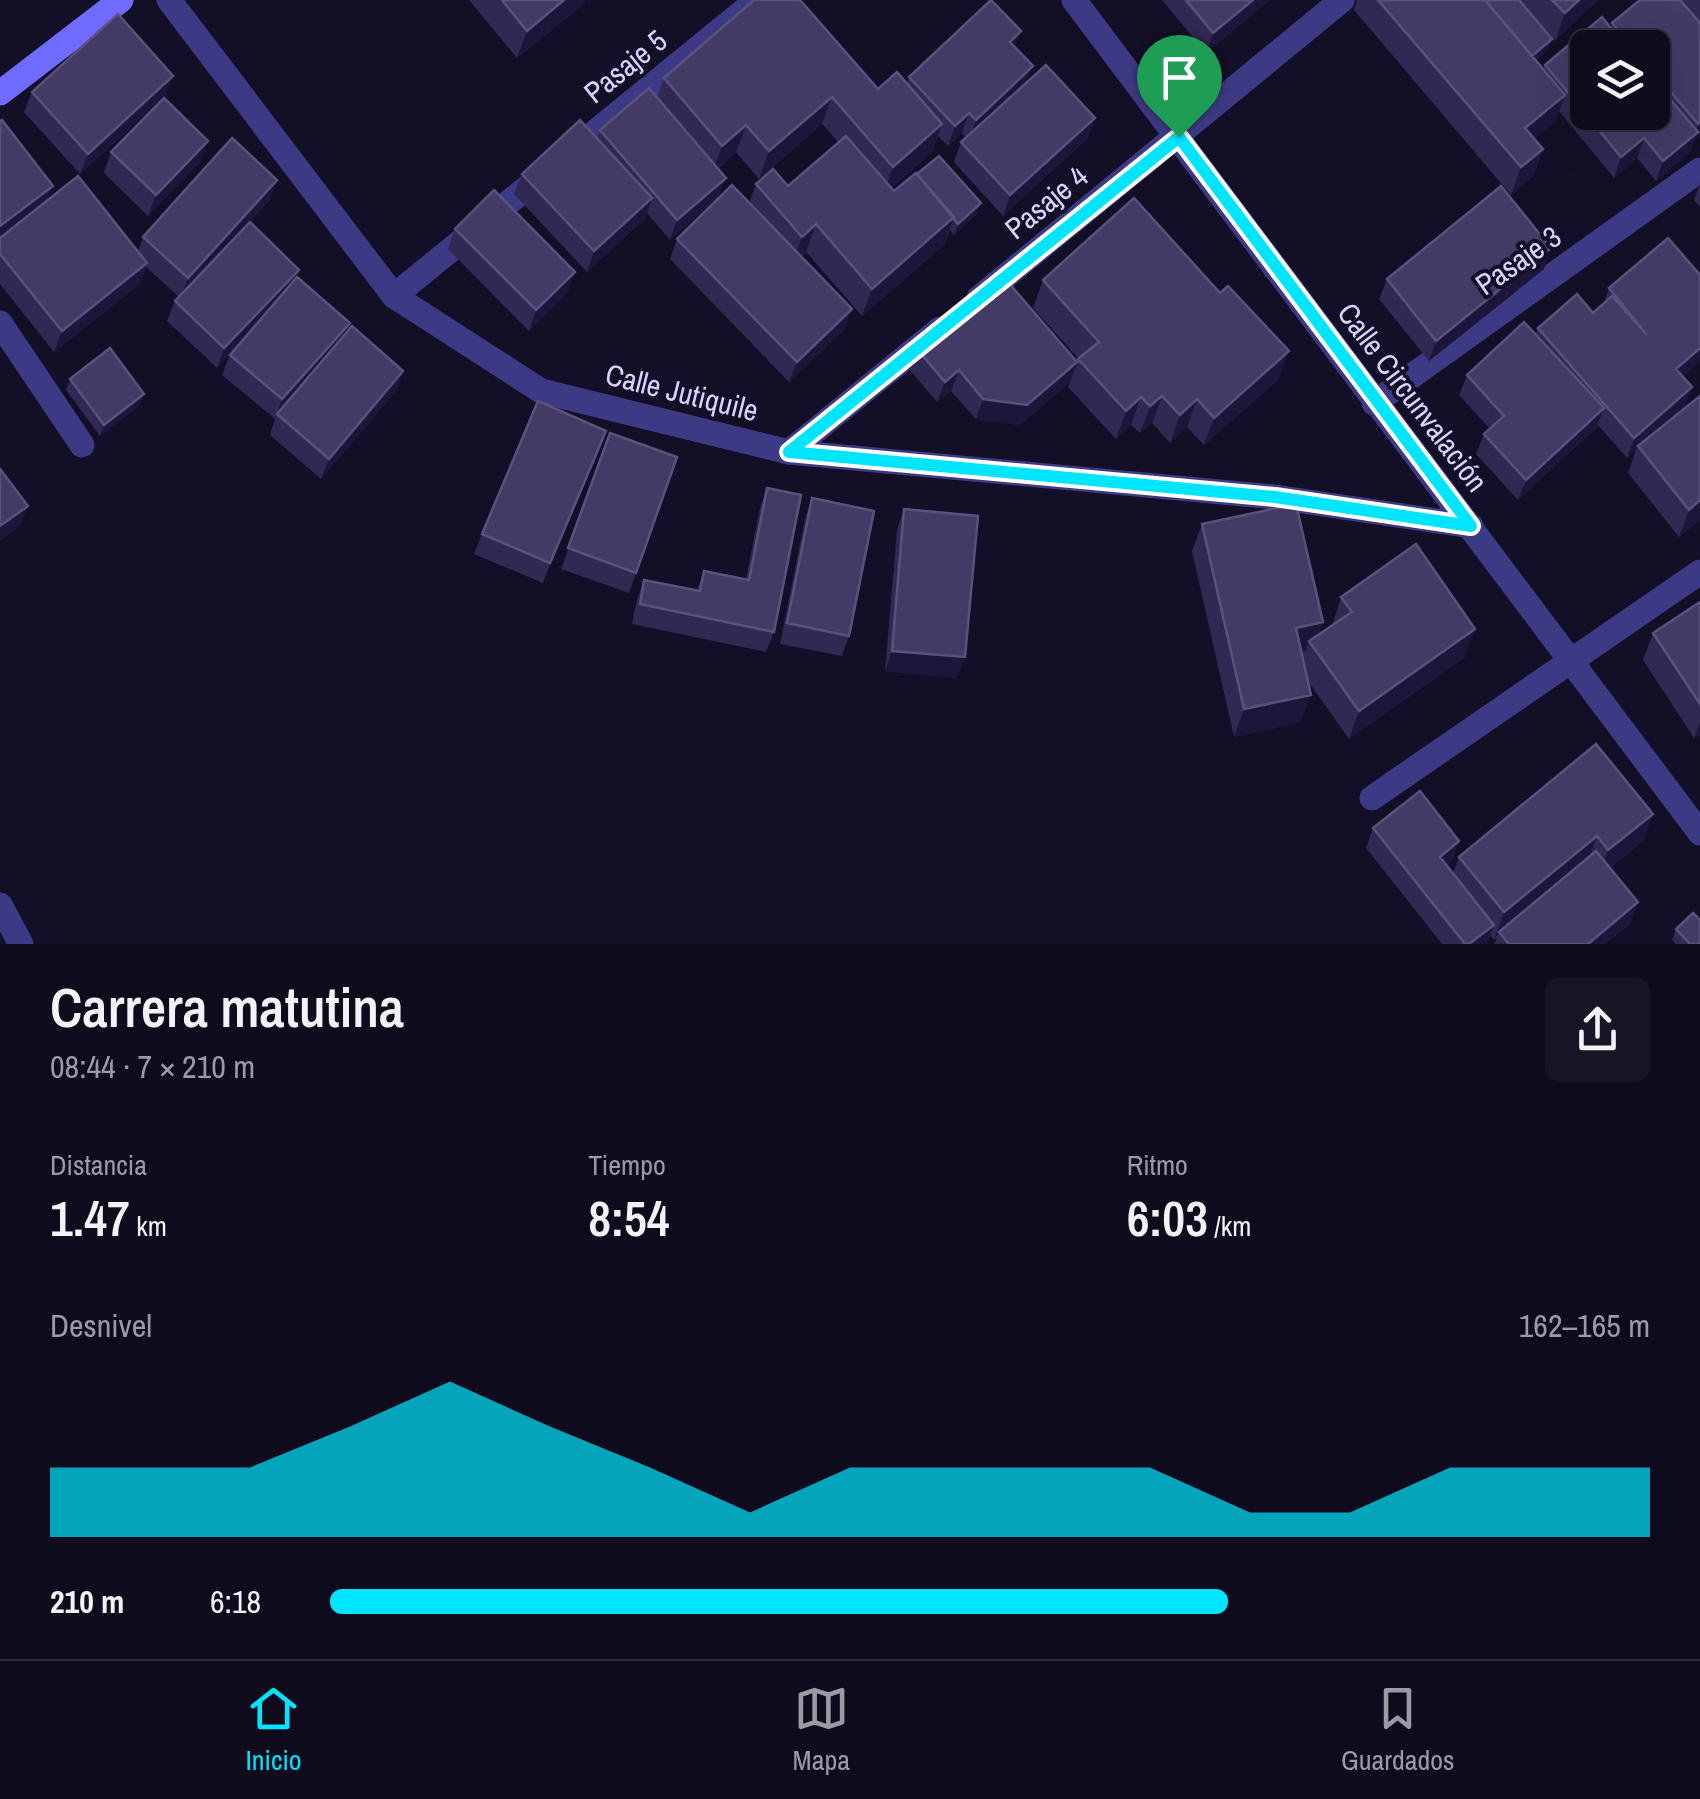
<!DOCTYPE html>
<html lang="es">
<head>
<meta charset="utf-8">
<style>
	body { margin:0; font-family:"Archivo Narrow",sans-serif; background:#171425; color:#f1f3f6; height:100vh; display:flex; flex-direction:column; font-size:38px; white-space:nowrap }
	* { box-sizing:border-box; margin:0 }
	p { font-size:32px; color:#9b9ba3 }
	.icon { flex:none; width:55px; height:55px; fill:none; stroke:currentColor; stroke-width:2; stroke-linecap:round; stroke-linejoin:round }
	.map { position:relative; height:944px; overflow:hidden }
	.sheet { display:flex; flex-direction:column; background:#0e0b1c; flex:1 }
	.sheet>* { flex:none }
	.fabs { position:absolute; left:1570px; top:30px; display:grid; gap:20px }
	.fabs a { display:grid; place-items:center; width:100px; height:100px; border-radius:15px; background:#0e0b1c; box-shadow:0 10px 40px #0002,0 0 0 2px #2e2b3b; font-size:50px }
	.pin { position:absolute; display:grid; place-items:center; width:85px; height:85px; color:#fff; margin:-102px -42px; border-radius:50% 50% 50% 0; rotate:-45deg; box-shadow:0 0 10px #0007 }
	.pin .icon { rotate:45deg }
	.round { display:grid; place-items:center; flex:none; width:105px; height:105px; border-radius:15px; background:#171425 }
	.head { display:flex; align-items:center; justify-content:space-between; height:170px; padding:0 50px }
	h1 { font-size:55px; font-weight:600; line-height:75px }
	.figures { display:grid; grid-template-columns:repeat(3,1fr); gap:15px; height:170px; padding:10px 50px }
	.figures div { display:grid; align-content:center }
	.figures b { font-size:50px; font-weight:600 }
	.figures small { font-size:28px; font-weight:400 }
	.figures p { font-size:28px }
	.chart { height:280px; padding:20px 50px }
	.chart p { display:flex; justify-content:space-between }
	.chart svg { width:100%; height:180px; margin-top:10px; fill:#00e5ff; opacity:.7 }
	ul { padding:0 50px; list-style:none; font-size:32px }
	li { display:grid; grid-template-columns:160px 120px 1fr; align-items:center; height:75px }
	li i { height:25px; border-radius:12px; background:#00e5ff }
	.tabs { display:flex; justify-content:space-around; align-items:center; height:140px; border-top:2px solid #2e2b3b; background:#0e0b1c; font-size:28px; color:#9b9ba3 }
	.tabs a { display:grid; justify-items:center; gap:5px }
	.tabs .on { color:#00e5ff }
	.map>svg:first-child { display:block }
</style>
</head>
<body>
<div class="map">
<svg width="1700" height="944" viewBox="0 0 1700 944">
	<rect width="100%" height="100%" fill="#130f26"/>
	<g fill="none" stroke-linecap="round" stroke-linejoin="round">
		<path stroke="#3d3a85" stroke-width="25" d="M 394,296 L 757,0
			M 979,298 L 1342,0
			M 1374,403 L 1700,170
			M 789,452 L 940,329
			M 0,905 L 21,944"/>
		<path stroke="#3d3a85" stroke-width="25" d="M 169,0 L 394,296 L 541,391 L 789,452 L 1275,497 L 1471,526
			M 1074,0 L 1700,833
			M 0,323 L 82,445
			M 1372,798 L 1700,572"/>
		<path stroke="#6f6bff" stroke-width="25" d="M 0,93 L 121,0"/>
	</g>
	<path fill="#312854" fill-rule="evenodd" d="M 469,0 L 585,0 L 584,4 L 517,58 Z
		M 1162,0 L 1270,0 L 1206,53 Z
		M 1357,0 L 1598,0 L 1555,41 L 1540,25 L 1552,39 L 1548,50 L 1536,60 L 1543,69 L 1545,65 L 1611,28 L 1612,23 L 1640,0 L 1700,0 L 1700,136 L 1694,141 L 1690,152 L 1656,181 L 1637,158 L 1614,178 L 1559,111 L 1555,122 L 1534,139 L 1543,149 L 1533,176 L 1511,195 L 1354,10 ZM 1588,48 L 1652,48 L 1652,112 Z
		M 1015,47 L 1027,82 L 1088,138 L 1003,216 L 954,162 L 961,142 L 966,137 L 962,133 L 948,146 L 938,136 L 932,152 L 891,188 L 894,191 L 977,214 L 954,235 L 950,230 L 944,245 L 862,316 L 806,252 L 801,257 L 844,330 L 789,382 L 670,259 L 677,239 L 749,203 L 756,184 L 788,186 L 839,143 L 822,124 L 759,179 L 736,152 L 718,169 L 670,240 L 647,213 L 645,219 L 587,272 L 514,194 L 522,174 L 597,138 L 600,130 L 657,98 L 664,78 L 878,89 L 907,83 L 909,77 Z
		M 173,76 L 164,98 L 201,161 L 148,216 L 104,173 L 111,152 L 160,101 L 80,174 L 24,112 L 32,92 Z
		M 0,121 L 48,200 L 138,251 L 143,237 L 277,180 L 270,200 L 250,222 L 295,280 L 350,323 L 346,333 L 403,371 L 396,391 L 321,479 L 270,435 L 275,419 L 222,375 L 230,354 L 217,368 L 167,321 L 175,301 L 179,297 L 146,267 L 140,284 L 54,352 L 0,284 Z
		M 1700,183 L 1700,207 L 1694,200 Z
		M 455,229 L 568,292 L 529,331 L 448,249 Z
		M 1544,269 L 1429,361 L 1379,299 L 1387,279 Z
		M 1043,280 L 1279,379 L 1204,445 L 1187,427 L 1170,443 L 1152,423 L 1140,433 L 1131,425 L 1116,439 L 1068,387 L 1079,359 L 1033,308 Z
		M 1609,288 L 1683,377 L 1685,407 L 1700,520 L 1679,537 L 1628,473 L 1636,450 L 1627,458 L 1598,425 L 1596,428 L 1518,500 L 1476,454 L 1484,434 L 1490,429 L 1459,395 L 1467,375 L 1536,334 L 1538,328 L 1593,313 L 1604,303 Z
		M 916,348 L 1077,362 L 1070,382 L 1020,425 L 976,419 L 951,391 L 937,402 L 908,368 Z
		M 70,379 L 140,405 L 100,436 L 66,390 Z
		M 606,431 L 543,583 L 474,554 L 482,534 Z
		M 610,433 L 677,457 L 629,593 L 561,569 Z
		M 767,488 L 774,632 L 766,652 L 632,624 L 637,600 L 644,580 L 697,590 L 704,571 L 746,579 L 760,508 Z
		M 812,498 L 849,636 L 842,656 L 780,644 L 805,519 Z
		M 904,509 L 957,678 L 885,671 L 897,530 Z
		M 1202,524 L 1323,622 L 1318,635 L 1332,626 L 1341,597 L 1465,657 L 1349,739 L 1308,681 L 1301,722 L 1234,737 L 1192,551 Z
		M 1700,602 L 1700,735 L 1694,738 L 1643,660 L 1653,633 Z
		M 1653,814 L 1643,841 L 1610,868 L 1631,923 L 1605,944 L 1494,944 L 1497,938 L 1494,940 L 1490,935 L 1487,944 L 1442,944 L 1366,848 L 1373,828 L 1452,861 L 1447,865 L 1453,873 L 1459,857 Z
		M 1676,929 L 1700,944 L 1676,944 L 1672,940 Z"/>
	<path fill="#1d163a" d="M 564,0 L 585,0 L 584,4 L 517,58 L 527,31 Z
		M 1253,0 L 1270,0 L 1206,53 L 1213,33 Z
		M 1579,0 L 1598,0 L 1555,41 L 1565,13 Z
		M 1021,31 L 1013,51 L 1010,42 Z
		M 1552,39 L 1548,50 L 1523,71 L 1527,60 Z
		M 1033,66 L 1025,86 L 969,140 L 976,120 Z
		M 173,76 L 166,96 L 80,174 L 88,154 Z
		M 1565,95 L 1555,122 L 1515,156 L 1525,128 Z
		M 832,97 L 822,124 L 759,179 L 769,151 Z
		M 969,113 L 962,133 L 948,146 L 955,126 Z
		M 1095,118 L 1088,138 L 1003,216 L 1010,195 Z
		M 1700,122 L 1700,136 L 1694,141 L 1690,152 L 1656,181 L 1663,161 L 1694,134 Z
		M 942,124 L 932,152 L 883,194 L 893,167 Z
		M 746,125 L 736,152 L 712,173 L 722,146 Z
		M 1644,138 L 1637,158 L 1614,178 L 1621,157 Z
		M 208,141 L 201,161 L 148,216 L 156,195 Z
		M 1543,149 L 1533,176 L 1511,195 L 1521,167 Z
		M 726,178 L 718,198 L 670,240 L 677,220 Z
		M 277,180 L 270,200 L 180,298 L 188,278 Z
		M 53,186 L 45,207 L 0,241 L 0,226 Z
		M 652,198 L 645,219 L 587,272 L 594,251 Z
		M 981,203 L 977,214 L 954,235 L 958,224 Z
		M 954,217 L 944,245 L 862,316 L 872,289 Z
		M 816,224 L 806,252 L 792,264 L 802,237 Z
		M 1551,248 L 1544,269 L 1429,361 L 1436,341 Z
		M 147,263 L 140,284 L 54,352 L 62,331 Z
		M 299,270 L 291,290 L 217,368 L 224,348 Z
		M 575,272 L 568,292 L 529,331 L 536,310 Z
		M 852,309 L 844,330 L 789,382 L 797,362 Z
		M 350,323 L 342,344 L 277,414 L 275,420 L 282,399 Z
		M 1700,348 L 1700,362 L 1669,389 L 1676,369 Z
		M 1289,351 L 1279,379 L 1204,445 L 1214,418 Z
		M 1077,362 L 1070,382 L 1020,425 L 976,419 L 983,399 Z
		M 959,370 L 951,391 L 937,402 L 945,382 Z
		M 403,371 L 396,391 L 321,479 L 329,459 Z
		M 1692,387 L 1685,407 L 1638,446 L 1636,450 L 1627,458 L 1634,438 Z
		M 144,394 L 140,405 L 100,436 L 104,425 Z
		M 1162,396 L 1152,423 L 1140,433 L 1150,406 Z
		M 1141,397 L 1131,425 L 1116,439 L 1126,411 Z
		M 1197,399 L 1187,427 L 1170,443 L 1180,415 Z
		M 1604,408 L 1596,428 L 1518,500 L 1526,480 Z
		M 606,431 L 599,452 L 543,583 L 550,563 Z
		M 1700,500 L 1700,520 L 1679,537 L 1689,510 Z
		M 28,506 L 20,526 L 0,541 L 0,526 Z
		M 1323,622 L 1313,647 L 1309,641 L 1306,651 L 1286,655 L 1296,628 Z
		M 1475,629 L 1465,657 L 1349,739 L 1359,711 Z
		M 892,651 L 965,657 L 957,678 L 885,671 Z
		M 1311,695 L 1301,722 L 1234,737 L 1244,709 Z
		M 1700,723 L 1700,735 L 1694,738 Z
		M 1653,814 L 1643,841 L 1598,877 L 1608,850 Z
		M 1597,836 L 1587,864 L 1499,932 L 1494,940 L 1504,912 Z
		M 1459,841 L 1452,861 L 1432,877 L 1440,857 Z
		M 1638,902 L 1631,923 L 1605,944 L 1588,944 Z
		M 1494,925 L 1487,944 L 1469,944 Z"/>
	<path fill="#433a66" stroke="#5a527e" stroke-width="2.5" d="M 502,0 L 564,0 L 527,31 Z
		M 754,0 L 800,0 L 878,89 L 897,72 L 942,124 L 893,167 L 832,97 L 769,151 L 746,125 L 722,146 L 664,78 Z
		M 991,0 L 1021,31 L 1010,42 L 1033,66 L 976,120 L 969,113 L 955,126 L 909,77 Z
		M 1186,0 L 1253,0 L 1213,33 Z
		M 1378,0 L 1485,0 L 1565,95 L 1525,128 L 1543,149 L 1521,167 Z
		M 1485,0 L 1519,0 L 1552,39 L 1532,56 Z
		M 1552,0 L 1579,0 L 1565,13 Z
		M 1640,0 L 1680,0 L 1700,23 L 1700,122 L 1698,124 L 1652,70 L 1652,48 L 1633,48 L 1612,23 Z
		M 118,14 L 173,76 L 88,154 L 32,92 Z
		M 1602,17 L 1627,48 L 1588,48 L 1588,112 L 1652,112 L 1652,78 L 1698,132 L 1663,161 L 1644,138 L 1621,157 L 1545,65 Z
		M 1046,65 L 1095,118 L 1010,195 L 961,142 Z
		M 649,88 L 726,178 L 677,220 L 600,130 Z
		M 164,98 L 208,141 L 156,195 L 111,152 Z
		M 2,120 L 53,186 L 0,226 L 0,121 Z
		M 580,120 L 652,198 L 594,251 L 522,174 Z
		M 846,136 L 894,191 L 916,173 L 954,217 L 872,289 L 816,224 L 802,237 L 756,184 L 773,169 L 788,186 Z
		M 232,138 L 277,180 L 188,278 L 143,237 Z
		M 939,156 L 981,203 L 958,224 L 917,174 Z
		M 78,176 L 147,263 L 62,331 L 0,254 L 0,238 Z
		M 732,185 L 852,309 L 797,362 L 677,239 Z
		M 1501,186 L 1551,248 L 1436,341 L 1387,279 Z
		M 494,190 L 575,272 L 536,310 L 455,229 Z
		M 1134,198 L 1220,293 L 1228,286 L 1289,351 L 1214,418 L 1197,399 L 1180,415 L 1162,396 L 1150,406 L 1141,397 L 1126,411 L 1078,359 L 1099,342 L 1043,280 Z
		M 250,222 L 299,270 L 224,348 L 175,301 Z
		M 1668,238 L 1700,275 L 1700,348 L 1676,369 L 1692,387 L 1634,438 L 1538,328 L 1577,294 L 1593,313 L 1612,296 L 1647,335 L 1609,288 Z
		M 1001,274 L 1077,362 L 1027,405 L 983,399 L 959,370 L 945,382 L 916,348 Z
		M 297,277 L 350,323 L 282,399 L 230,355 Z
		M 1524,322 L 1604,408 L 1526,480 L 1484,434 L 1504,416 L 1467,375 Z
		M 352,326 L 403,371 L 329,459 L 277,414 Z
		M 110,348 L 144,394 L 104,425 L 70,379 Z
		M 1700,396 L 1700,500 L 1689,510 L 1638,446 Z
		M 538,401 L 606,431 L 550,563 L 482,534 Z
		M 610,433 L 677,457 L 636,573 L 568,548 Z
		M 0,469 L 28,506 L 0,526 Z
		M 767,488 L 801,495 L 774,632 L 640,604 L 644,580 L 700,591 L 704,571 L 749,580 Z
		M 812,498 L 874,511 L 849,636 L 787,623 Z
		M 1296,504 L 1323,622 L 1296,628 L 1311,695 L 1244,709 L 1202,524 Z
		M 904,509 L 978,516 L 965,657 L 892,651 Z
		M 1416,544 L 1475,629 L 1359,711 L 1309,641 L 1352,612 L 1341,597 Z
		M 1700,602 L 1700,704 L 1653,633 Z
		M 1596,744 L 1653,814 L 1608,850 L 1597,836 L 1504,912 L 1459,857 Z
		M 1420,791 L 1459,841 L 1440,857 L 1494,925 L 1469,944 L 1465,944 L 1373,828 Z
		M 1596,851 L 1638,902 L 1588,944 L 1509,944 L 1499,932 Z
		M 1693,913 L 1700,920 L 1700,944 L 1690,944 L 1676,929 Z"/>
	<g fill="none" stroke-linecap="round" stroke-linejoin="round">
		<defs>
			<path id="route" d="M 1179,137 L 1471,526 L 1275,497 L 789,452 Z"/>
		</defs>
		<use href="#route" stroke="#fff" stroke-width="20"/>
		<use href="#route" stroke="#00e5ff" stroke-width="12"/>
	</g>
	<g text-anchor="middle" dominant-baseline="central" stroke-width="8" stroke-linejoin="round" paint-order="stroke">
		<g font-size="30" fill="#d9d4ff" stroke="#130f26">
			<text transform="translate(625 66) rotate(-39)">Pasaje 5</text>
			<text transform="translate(1046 202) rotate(-39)">Pasaje 4</text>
			<text transform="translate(1518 260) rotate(-35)">Pasaje 3</text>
			<text transform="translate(682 392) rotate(14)">Calle Jutiquile</text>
			<text transform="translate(1413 397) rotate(53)">Calle Circunvalación</text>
		</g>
	</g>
</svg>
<div class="fabs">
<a><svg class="icon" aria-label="layers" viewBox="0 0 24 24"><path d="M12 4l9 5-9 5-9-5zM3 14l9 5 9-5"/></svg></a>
</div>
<div class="pin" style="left:1179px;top:137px;background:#1e9e55"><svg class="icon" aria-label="arrive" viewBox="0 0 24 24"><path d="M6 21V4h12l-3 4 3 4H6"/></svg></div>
</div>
<section class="sheet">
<div class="head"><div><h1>Carrera matutina</h1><p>08:44 · 7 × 210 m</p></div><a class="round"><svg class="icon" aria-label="share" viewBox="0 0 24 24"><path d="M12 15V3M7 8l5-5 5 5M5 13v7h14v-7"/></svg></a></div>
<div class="figures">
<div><p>Distancia</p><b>1.47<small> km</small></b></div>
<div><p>Tiempo</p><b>8:54</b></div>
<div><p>Ritmo</p><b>6:03<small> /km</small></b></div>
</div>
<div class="chart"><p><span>Desnivel</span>162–165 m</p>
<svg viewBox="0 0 160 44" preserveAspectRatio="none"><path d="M0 44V27L10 27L20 27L30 17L40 6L50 17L60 27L70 38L80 27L90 27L100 27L110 27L120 38L130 38L140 27L150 27L160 27V44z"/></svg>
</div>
<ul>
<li><b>210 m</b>6:18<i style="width:68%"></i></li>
</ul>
</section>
<nav class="tabs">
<a class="on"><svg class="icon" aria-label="home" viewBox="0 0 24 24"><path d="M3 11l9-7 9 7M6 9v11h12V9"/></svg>Inicio</a>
<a><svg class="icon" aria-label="map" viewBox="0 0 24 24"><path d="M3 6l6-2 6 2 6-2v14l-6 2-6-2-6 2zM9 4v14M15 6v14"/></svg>Mapa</a>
<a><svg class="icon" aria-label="saved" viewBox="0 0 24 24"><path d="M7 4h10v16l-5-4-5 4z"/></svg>Guardados</a>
</nav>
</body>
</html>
